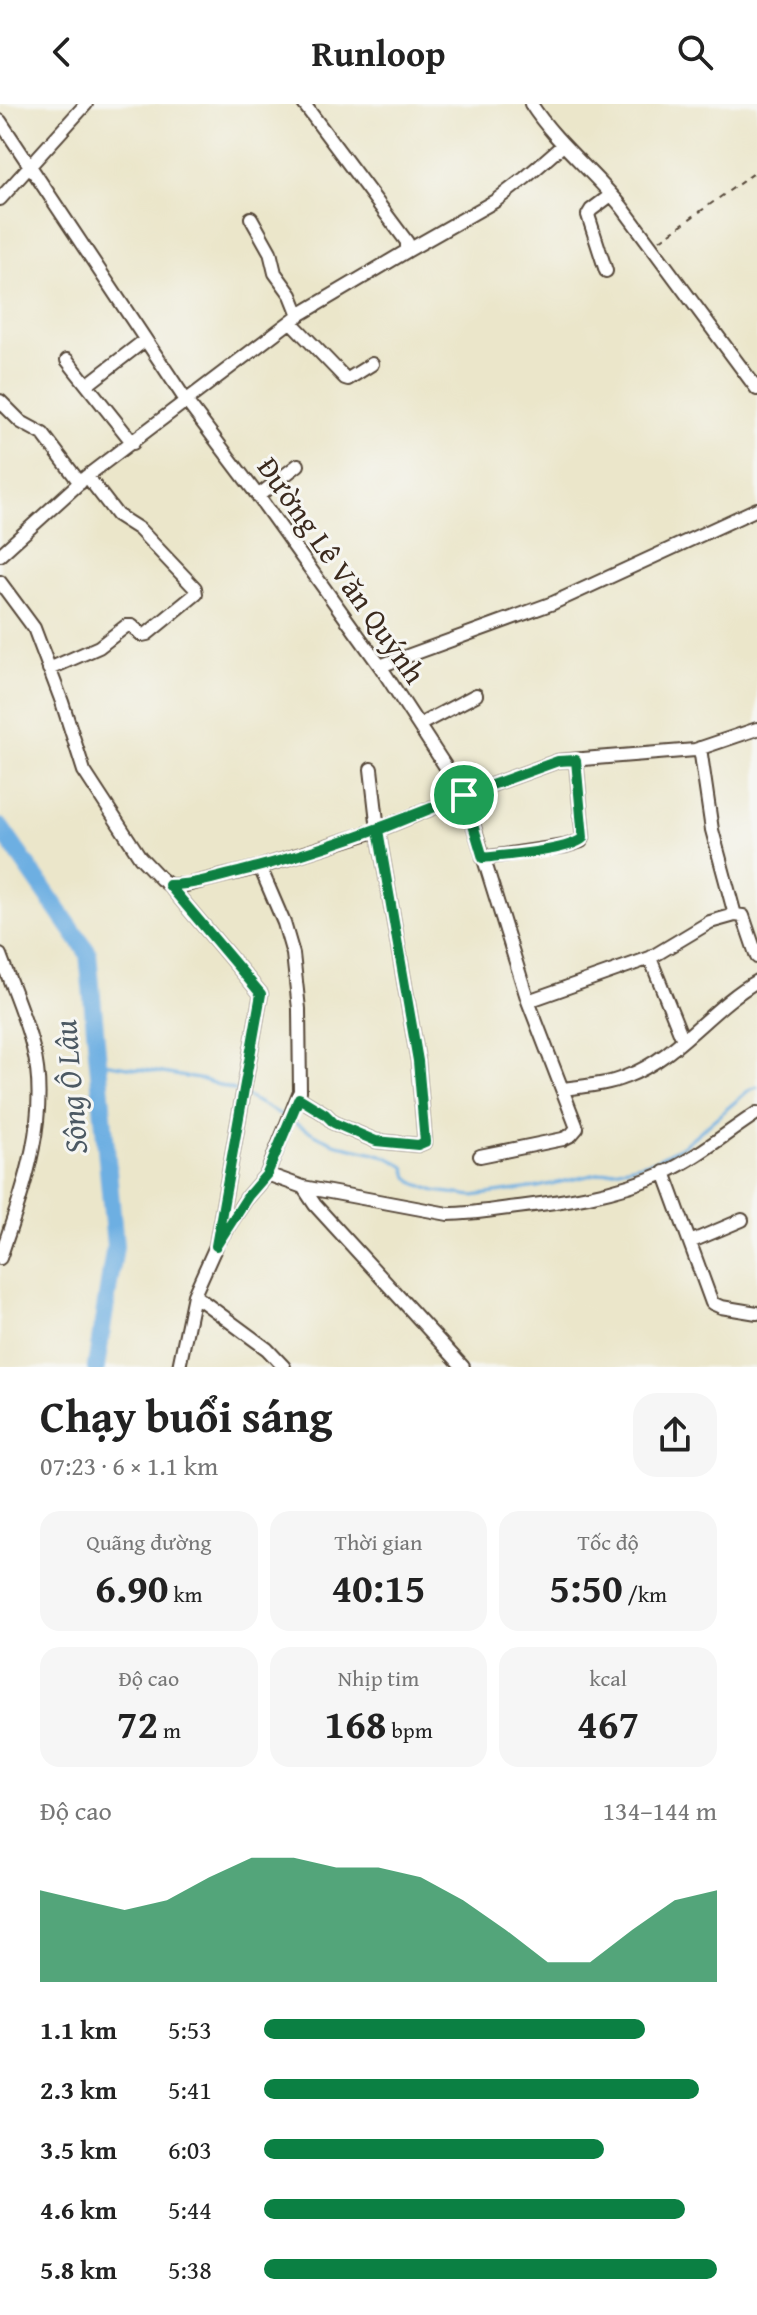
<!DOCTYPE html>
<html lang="vi">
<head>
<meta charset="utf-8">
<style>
	body { margin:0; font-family:"Gentium Book Plus",serif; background:#f6f6f6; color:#222; height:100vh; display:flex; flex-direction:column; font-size:30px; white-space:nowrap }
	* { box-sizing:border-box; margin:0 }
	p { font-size:26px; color:#767676 }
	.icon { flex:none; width:44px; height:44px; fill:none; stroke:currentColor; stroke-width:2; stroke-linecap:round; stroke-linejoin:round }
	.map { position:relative; height:1263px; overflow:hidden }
	.sheet { display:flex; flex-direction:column; background:#fff; flex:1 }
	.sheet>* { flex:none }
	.pin { position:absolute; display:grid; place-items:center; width:68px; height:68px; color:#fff; margin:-34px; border:4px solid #fff; border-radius:50%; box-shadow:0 2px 8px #0007 }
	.round { display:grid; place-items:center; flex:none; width:84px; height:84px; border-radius:24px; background:#f6f6f6 }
	.overview { display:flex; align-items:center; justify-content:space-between; height:136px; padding:0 40px }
	h1 { font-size:44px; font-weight:700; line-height:60px }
	.figures { display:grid; grid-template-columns:repeat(3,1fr); gap:12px; height:136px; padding:8px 40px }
	.figures div { display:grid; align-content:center; border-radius:20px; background:#f6f6f6; text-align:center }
	.figures b { font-size:40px; font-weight:700 }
	.figures small { font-size:22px; font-weight:400 }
	.figures p { font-size:22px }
	.chart { height:224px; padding:16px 40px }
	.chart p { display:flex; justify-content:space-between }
	.chart svg { width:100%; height:144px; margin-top:8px; fill:#0b8043; opacity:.7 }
	ul { padding:0 40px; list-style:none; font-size:26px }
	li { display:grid; grid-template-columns:128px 96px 1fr; align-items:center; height:60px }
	li i { height:20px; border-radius:10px; background:#0b8043 }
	header { display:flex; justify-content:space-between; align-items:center; height:104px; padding:0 40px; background:#fff; font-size:36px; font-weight:700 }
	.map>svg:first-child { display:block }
</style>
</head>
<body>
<header><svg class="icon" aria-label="back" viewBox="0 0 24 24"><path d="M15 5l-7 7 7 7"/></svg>Runloop<svg class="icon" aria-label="search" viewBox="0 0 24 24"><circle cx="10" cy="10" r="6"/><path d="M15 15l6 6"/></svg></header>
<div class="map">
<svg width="757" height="1263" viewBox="0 0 757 1263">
	<rect width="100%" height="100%" fill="#f6f6f2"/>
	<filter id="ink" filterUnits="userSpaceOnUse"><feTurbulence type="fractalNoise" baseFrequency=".0125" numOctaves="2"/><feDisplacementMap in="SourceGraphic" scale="16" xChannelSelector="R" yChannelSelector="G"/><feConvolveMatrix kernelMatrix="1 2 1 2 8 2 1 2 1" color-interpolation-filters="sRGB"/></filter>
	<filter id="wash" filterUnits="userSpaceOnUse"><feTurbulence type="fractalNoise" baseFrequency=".006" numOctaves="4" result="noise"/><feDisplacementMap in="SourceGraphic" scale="32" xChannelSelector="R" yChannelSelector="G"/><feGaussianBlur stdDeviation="1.8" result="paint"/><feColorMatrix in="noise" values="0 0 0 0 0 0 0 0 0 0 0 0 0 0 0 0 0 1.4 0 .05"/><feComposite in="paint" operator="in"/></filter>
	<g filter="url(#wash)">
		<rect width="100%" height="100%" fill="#ebe6ca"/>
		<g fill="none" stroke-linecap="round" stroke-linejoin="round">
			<path stroke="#6dafe2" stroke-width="3" d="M 98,958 L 204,976 L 239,988
				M 246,992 L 285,1013
				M 291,1017 C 309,1027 325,1037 344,1042 C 371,1049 381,1047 405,1063 L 408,1073 L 415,1079 L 435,1087 L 473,1092 L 538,1083 L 615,1066 L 653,1057 L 684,1041 L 748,987 L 757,983"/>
			<path stroke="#6dafe2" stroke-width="18" d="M 0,723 L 88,849 L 115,1142 L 96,1263"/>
		</g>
	</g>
	<g filter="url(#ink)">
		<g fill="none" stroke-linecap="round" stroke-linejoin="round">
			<defs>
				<path id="minor" d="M 531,0 C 556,39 593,67 622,103 L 757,285
					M 0,17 L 187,298 L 258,392 L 380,562 L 464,691 L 528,897 L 577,1024 L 571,1031 L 563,1035 L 480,1052
					M 0,95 L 86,0
					M 251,114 L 270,148 L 275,169 L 291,191 L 299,211
					M 407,147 L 495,97 L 525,74 L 563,41
					M 606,167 L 588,111 L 591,106 L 611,91
					M 291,218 L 345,274 L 348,275 L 372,260
					M 67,256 L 133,339
					M 87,281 L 145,236
					M 0,297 L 21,318 L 43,330 L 80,379
					M 258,392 L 298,361
					M 0,451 L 87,372 L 299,211 L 407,147 L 407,138 L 304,0
					M 0,478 L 34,524 L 62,598 L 84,667 L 140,753 L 161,775 L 169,781 L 261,890 L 216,1142 L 194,1191 L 179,1263
					M 380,562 L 553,499 L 757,405
					M 49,565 L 99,543 L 126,522 L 132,522 L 142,531 L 147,530 L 196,490 L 195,484 L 139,425 L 117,411 L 87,372
					M 419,621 L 476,591
					M 700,644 L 712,726 L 735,811
					M 483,754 L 565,742 L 581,737 L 583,734 L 576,656
					M 169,781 L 186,781 L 260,763 L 378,726 L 464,691 L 558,657 L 695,646 L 757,625
					M 0,851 C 11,881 25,912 33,944 C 51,1012 22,1090 0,1154
					M 650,854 L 683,936
					M 528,897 L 650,854 L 710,818 L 735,811 L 743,812 L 757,853
					M 563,985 C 584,982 606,981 625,973 C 677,954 710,904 757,877
					M 299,994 L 325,1010 L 334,1019 L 376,1037 L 418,1041 L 425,1038 L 418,957 L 378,726 L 371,665
					M 664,1068 L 712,1199 L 721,1203 L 757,1209
					M 267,1070 L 303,1083 L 315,1101 L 463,1263
					M 303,1083 L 448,1110 C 468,1110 488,1107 509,1104 C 561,1098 616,1090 664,1069 C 698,1053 726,1029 757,1009
					M 220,1135 L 248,1092 L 267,1070 L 300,987 L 299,905 L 293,850 L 284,819 L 260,763
					M 690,1138 L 742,1116
					M 194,1191 L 267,1245 L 284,1263"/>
			</defs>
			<use href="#minor" stroke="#554638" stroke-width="16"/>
			<path stroke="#554638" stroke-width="2" stroke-dasharray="6 6" stroke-linecap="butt" d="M 660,136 L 757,67"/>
			<use href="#minor" stroke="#fff" stroke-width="12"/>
		</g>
	</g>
	<g fill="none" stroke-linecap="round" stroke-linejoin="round" filter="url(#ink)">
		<defs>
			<path id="route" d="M 464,691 C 392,720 318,748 242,767 C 218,773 194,781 169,781 L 261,890 L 216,1142 L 248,1092 L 267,1070 L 299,994 L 325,1010 L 334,1019 L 376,1037 L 418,1041 L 425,1038 L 418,957 L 378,726 L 464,691 L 483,754 C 505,751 569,747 583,734 L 576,656 L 558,657 L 464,691"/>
		</defs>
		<use href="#route" stroke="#fff" stroke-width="16"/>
		<use href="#route" stroke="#0b8043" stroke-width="10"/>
	</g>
	<g text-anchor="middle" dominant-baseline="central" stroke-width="6" stroke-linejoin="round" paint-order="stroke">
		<g font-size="30" fill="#3b2a1e" stroke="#f6f6f2">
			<text transform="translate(342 466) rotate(55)">Đường Lê Văn Quýnh</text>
		</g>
		<g font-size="32" font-style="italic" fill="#4c5963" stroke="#f6f6f2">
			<text transform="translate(70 983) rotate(-95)">Sông Ô Lâu</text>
		</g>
	</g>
</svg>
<div class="pin" style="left:464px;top:691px;background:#1e9e55"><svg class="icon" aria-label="arrive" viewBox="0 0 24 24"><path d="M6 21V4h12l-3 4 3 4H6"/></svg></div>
</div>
<section class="sheet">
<div class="overview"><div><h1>Chạy buổi sáng</h1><p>07:23 · 6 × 1.1 km</p></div><a class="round"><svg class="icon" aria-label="share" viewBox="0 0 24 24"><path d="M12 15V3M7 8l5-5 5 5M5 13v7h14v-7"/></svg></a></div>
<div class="figures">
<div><p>Quãng đường</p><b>6.90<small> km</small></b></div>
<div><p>Thời gian</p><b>40:15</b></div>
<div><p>Tốc độ</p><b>5:50<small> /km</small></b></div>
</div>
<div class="figures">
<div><p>Độ cao</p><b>72<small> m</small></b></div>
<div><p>Nhịp tim</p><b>168<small> bpm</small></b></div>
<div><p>kcal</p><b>467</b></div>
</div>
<div class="chart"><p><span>Độ cao</span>134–144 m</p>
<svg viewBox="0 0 160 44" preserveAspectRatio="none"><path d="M0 44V16L10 19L20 22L30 19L40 12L50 6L60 6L70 9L80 9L90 12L100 19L110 28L120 38L130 38L140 28L150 19L160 16V44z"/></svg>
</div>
<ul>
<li><b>1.1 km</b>5:53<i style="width:84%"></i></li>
<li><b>2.3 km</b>5:41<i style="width:96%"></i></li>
<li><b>3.5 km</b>6:03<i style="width:75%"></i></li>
<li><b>4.6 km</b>5:44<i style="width:93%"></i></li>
<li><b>5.8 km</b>5:38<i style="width:100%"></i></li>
</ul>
</section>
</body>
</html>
